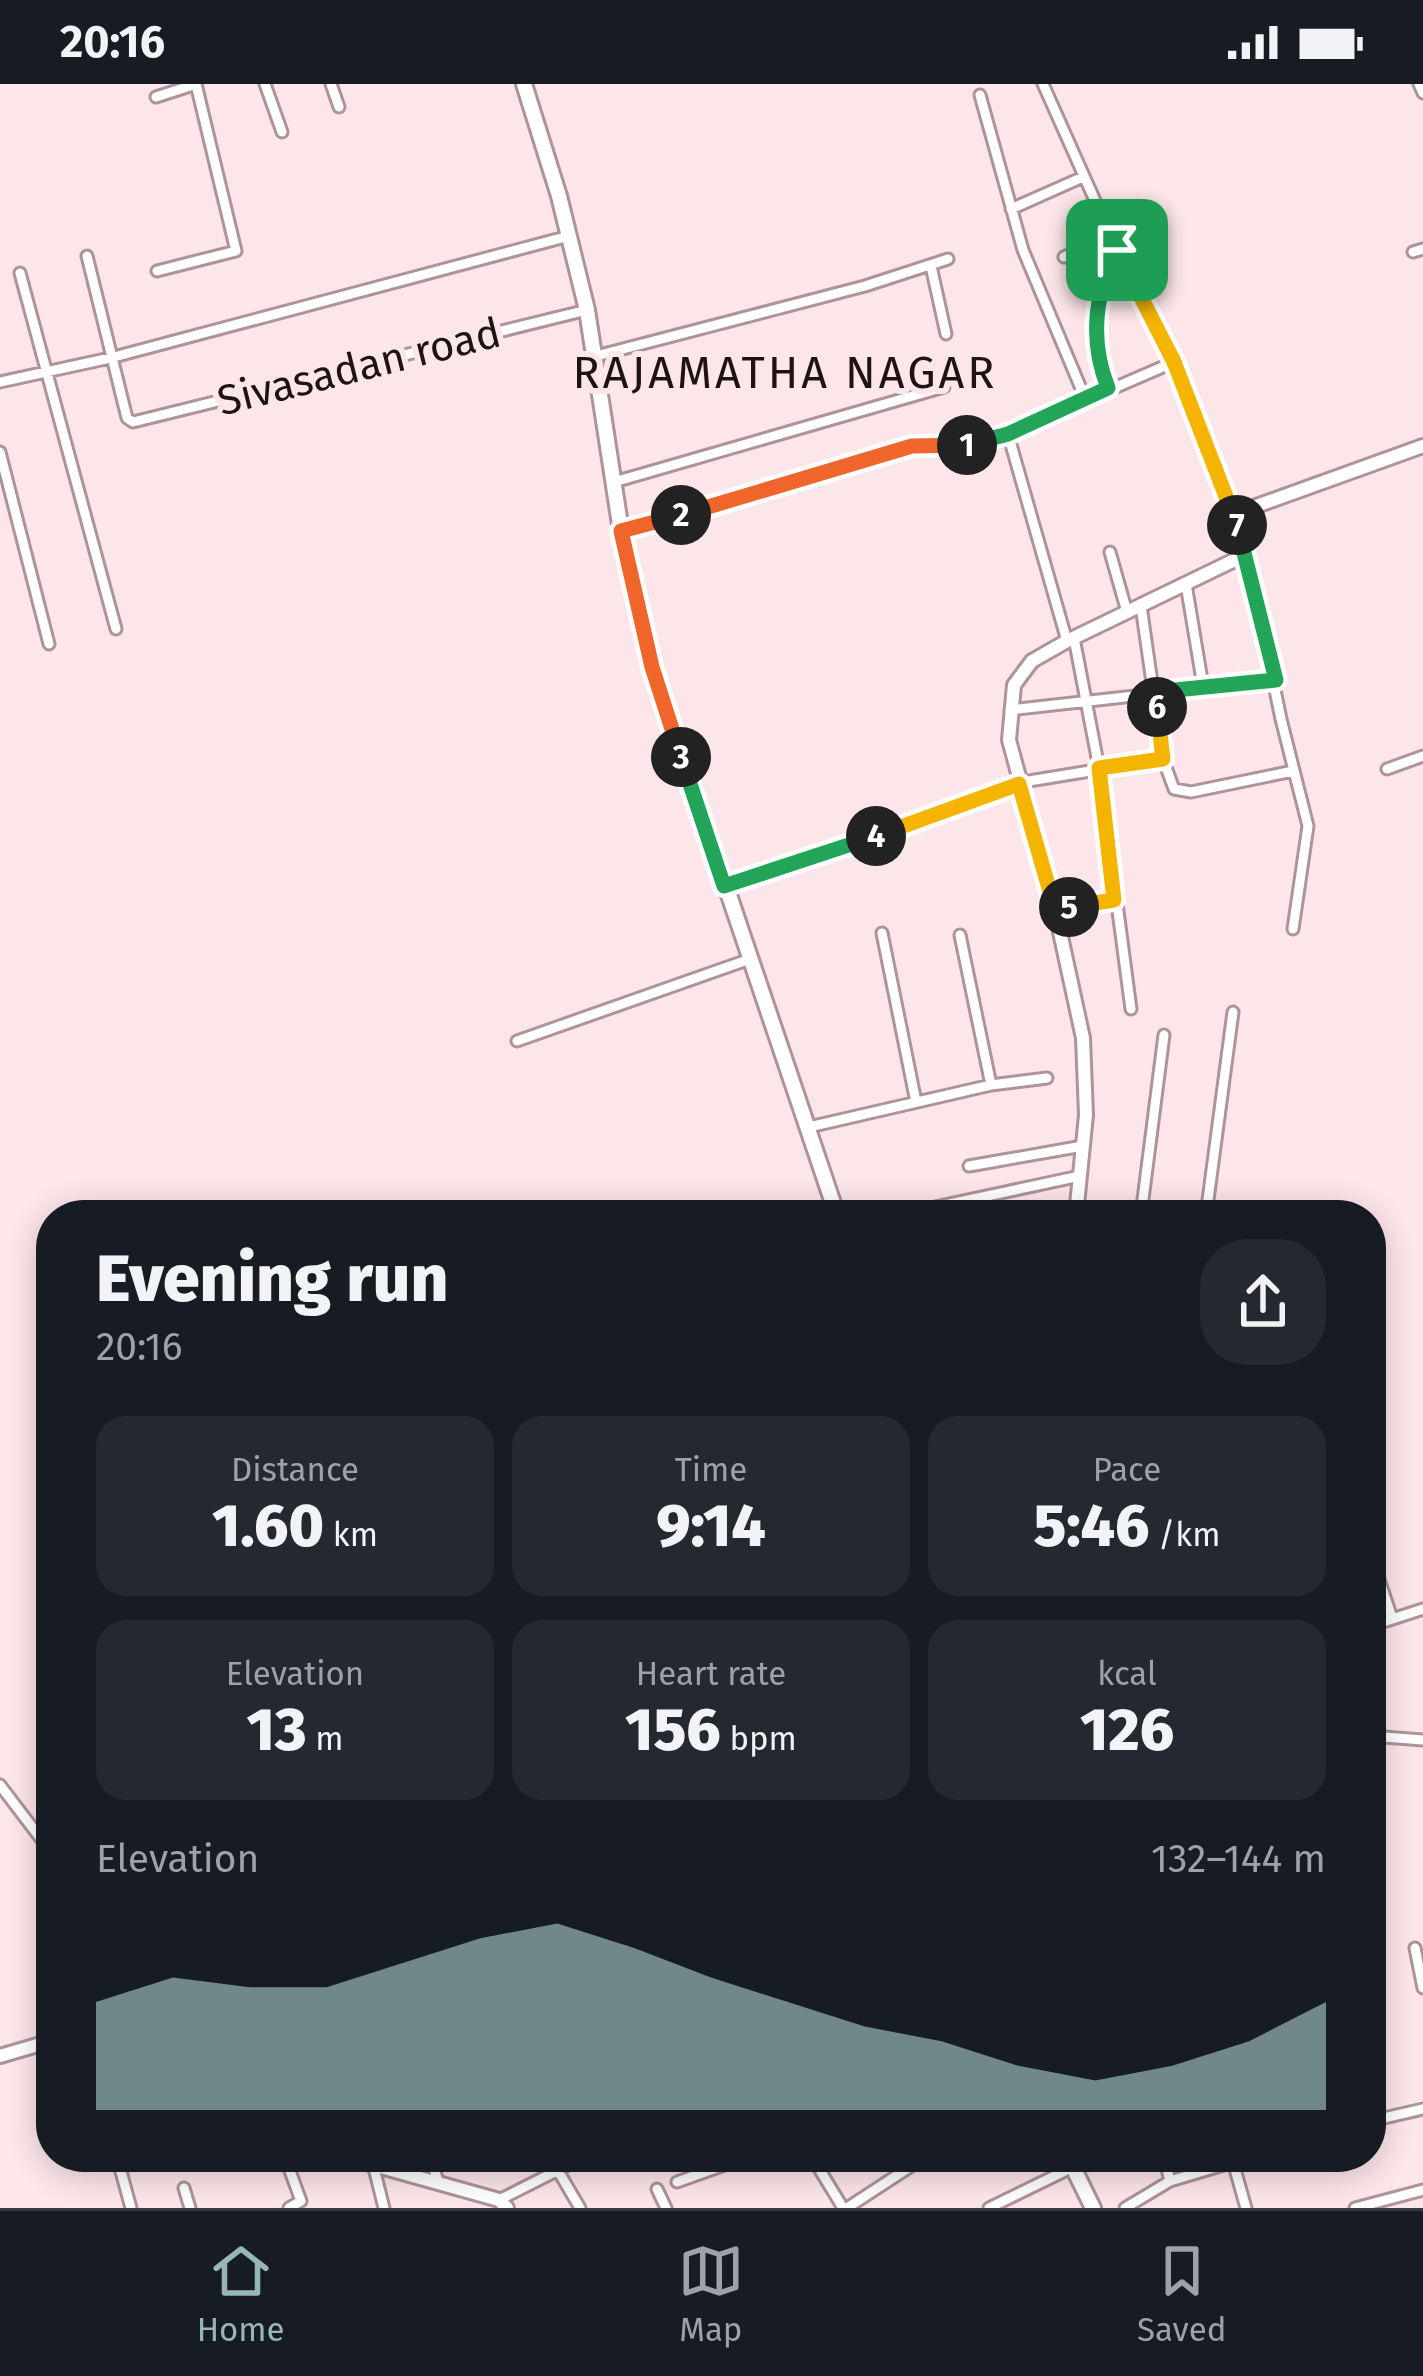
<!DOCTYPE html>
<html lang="en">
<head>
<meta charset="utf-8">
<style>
	body { margin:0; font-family:"Fira Sans",sans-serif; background:#242831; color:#f1f3f6; height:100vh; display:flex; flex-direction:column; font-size:45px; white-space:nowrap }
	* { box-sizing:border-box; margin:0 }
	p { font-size:39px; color:#9ea1a6 }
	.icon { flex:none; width:66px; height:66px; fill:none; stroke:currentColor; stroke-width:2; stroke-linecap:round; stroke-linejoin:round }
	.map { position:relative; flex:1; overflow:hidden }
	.details { position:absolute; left:36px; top:1116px; width:1350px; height:972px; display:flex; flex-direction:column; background:#171b24; border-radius:48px; box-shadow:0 6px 30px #0003 }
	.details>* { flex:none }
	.pin { position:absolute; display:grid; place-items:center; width:102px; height:102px; color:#fff; margin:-51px; border-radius:24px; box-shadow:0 6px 18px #0006 }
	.km { position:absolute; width:60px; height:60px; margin:-30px; border-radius:50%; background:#222; color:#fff; font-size:33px; line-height:60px; text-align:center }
	.round { display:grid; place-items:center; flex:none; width:126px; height:126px; border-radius:48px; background:#242831 }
	.overview { display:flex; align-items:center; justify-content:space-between; height:204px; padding:0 60px }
	h1 { font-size:66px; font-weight:800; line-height:90px }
	.metrics { display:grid; grid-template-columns:repeat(3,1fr); gap:18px; height:204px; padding:12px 60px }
	.metrics div { display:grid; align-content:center; border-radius:30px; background:#242831; text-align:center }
	.metrics b { font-size:60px; font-weight:800 }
	.metrics small { font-size:33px; font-weight:400 }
	.metrics p { font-size:33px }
	.chart { height:336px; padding:24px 60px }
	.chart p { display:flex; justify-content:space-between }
	.chart svg { width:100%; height:216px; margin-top:12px; fill:#96b7b6; opacity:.7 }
	.status { display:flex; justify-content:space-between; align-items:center; height:84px; padding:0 60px; background:#171b24; direction:ltr }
	.status svg { height:33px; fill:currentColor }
	.tabs { display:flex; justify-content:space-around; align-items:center; height:168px; border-top:3px solid #363941; background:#171b24; font-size:33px; color:#9ea1a6 }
	.tabs a { display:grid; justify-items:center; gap:6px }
	.tabs .on { color:#96b7b6 }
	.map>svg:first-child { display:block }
</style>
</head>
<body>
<div class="status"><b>20:16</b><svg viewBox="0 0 49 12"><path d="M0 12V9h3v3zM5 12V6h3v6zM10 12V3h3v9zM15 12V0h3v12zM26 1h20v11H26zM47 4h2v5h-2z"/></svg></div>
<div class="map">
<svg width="1423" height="2124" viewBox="0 0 1423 2124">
	<rect width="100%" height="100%" fill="#fde6ea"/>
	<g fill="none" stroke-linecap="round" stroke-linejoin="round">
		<defs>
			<path id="minor" d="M 265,0 L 282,48
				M 331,0 L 339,23
				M 1043,0 L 1117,166 L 1174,278
				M 1419,0 L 1423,9
				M 980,11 L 1023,166 L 1085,314
				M 156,13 L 196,0 L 236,167 L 157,187
				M 1011,125 L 1083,93
				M 1413,168 L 1423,165
				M 87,172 L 127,334 L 133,338 L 587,226
				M 1064,173 L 1111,153
				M 931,182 L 946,250
				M 20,189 L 116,545
				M 596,272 L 865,202 L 948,175
				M 0,298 L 110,274 L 569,152
				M 1108,304 C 1090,257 1094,211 1117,166
				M 1008,350 L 1067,557
				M 0,368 L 49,560
				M 614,398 L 944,303
				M 621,447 L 790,401 L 912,362 L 969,362 L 989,358 L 1174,278 L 1234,430
				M 1110,468 L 1127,528
				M 1247,470 L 1281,635 L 1308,742 L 1293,845
				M 1186,500 L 1203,602
				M 1141,522 L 1163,675 L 1174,705 L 1191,708 L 1293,687
				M 1074,554 L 1099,684 L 1131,925
				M 1010,626 L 1276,596
				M 1387,685 L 1423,672
				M 724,802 L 1029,697 L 1163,675
				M 1055,825 L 1114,816
				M 882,849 L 916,1018
				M 960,851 L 991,1001
				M 517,957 L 750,875
				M 809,1043 L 991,1001 L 1047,994
				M 969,1082 L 1083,1062
				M 898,1131 L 1080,1092
				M 1141,1131 L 1164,951
				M 1206,1131 L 1233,928
				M 1371,1471 L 1392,1534
				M 1371,1542 L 1423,1525
				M 1371,1652 L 1423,1656
				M 0,1701 L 51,1768
				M 1415,1864 L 1423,1904
				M 1371,2037 L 1423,2025
				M 430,2073 L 439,2100
				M 550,2073 L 580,2124
				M 812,2073 L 843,2124
				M 1164,2073 L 1170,2097
				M 1237,2073 L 1235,2085 L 1246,2124
				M 120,2084 L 131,2124
				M 374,2084 L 384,2124
				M 677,2098 L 747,2073
				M 184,2104 L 190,2124
				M 657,2105 L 666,2124
				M 499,2116 L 584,2073
				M 289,2124 L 301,2117 L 289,2084 L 317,2073
				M 847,2124 L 925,2073
				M 989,2124 L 1073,2083
				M 1125,2124 L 1170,2097 L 1237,2077
				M 1355,2124 L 1423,2106"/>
			<path id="tertiary" d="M 1076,1131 L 1086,1031 L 1083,954 L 1055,825 L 1009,656 L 1014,601 L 1032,577 L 1067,557 L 1247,470 L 1234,430 L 1423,362
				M 0,1972 L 51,1957
				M 345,2073 L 499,2116 L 507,2124"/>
			<path id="secondary" d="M 524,0 L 559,112 L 587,226 L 621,447 L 652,583 L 837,1131
				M 1068,2073 L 1093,2124"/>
		</defs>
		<use href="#minor" stroke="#ae9398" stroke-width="15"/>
		<use href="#tertiary" stroke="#ae9398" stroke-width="18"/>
		<use href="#secondary" stroke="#ae9398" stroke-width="20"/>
		<use href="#minor" stroke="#fff" stroke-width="9"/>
		<use href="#tertiary" stroke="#fff" stroke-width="12"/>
		<use href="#secondary" stroke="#fff" stroke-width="14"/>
	</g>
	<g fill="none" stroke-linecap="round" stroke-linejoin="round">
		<defs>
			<path id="split-1" d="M 967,361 L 1008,350 L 1108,304 C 1090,258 1094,211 1117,166"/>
			<path id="split-2" d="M 681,431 L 912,362 L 967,361"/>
			<path id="split-3" d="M 681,673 L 652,583 L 621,447 L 681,431"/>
			<path id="split-4" d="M 681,673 L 724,802 L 876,752"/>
			<path id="split-5" d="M 876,752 L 1019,700 L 1055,825 L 1069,823"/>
			<path id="split-6" d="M 1069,823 L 1114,816 L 1099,684 L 1163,675 L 1157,623"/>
			<path id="split-7" d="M 1157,623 L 1155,608 L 1276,596 L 1237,441"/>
			<path id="split-8" d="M 1117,166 L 1174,278 L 1237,441"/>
		</defs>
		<use href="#split-1" stroke="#fff" stroke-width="24"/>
		<use href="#split-2" stroke="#fff" stroke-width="24"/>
		<use href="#split-3" stroke="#fff" stroke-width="24"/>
		<use href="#split-4" stroke="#fff" stroke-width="24"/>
		<use href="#split-5" stroke="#fff" stroke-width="24"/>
		<use href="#split-6" stroke="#fff" stroke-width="24"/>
		<use href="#split-7" stroke="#fff" stroke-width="24"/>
		<use href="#split-8" stroke="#fff" stroke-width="24"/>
		<use href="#split-1" stroke="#22a559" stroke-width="15"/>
		<use href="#split-2" stroke="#f0652b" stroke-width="15"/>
		<use href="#split-3" stroke="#f0652b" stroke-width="15"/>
		<use href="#split-4" stroke="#22a559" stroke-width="15"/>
		<use href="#split-5" stroke="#f5b400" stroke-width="15"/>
		<use href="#split-6" stroke="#f5b400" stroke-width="15"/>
		<use href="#split-7" stroke="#22a559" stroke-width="15"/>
		<use href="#split-8" stroke="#f5b400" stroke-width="15"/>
	</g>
	<g text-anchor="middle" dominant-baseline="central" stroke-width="12" stroke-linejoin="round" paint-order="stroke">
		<g font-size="42" fill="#1d1315" stroke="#fde6ea">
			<text transform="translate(359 283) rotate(-14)">Sivasadan road</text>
		</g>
		<g font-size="45" letter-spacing="3" fill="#1d1315" stroke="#fde6ea">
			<text x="785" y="289">RAJAMATHA NAGAR</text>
		</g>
	</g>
</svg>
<div class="pin" style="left:1117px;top:166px;background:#1e9e55"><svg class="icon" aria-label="arrive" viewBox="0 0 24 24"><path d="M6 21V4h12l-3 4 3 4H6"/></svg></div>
<b class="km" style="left:967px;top:361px">1</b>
<b class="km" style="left:681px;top:431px">2</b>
<b class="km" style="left:681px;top:673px">3</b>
<b class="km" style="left:876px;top:752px">4</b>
<b class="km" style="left:1069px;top:823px">5</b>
<b class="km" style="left:1157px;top:623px">6</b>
<b class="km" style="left:1237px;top:441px">7</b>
<section class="details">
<div class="overview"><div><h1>Evening run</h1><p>20:16</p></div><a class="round"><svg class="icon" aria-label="share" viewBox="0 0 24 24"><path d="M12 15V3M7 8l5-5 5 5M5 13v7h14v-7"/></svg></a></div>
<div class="metrics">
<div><p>Distance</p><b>1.60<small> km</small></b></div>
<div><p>Time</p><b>9:14</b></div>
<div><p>Pace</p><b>5:46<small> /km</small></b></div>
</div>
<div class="metrics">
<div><p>Elevation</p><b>13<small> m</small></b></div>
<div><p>Heart rate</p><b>156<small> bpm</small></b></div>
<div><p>kcal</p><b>126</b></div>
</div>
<div class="chart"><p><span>Elevation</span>132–144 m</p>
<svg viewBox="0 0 160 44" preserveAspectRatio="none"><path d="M0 44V22L10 17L20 19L30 19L40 14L50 9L60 6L70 11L80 17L90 22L100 27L110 30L120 35L130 38L140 35L150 30L160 22V44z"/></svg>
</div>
</section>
</div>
<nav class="tabs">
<a class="on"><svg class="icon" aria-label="home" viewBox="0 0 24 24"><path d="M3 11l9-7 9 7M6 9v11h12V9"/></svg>Home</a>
<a><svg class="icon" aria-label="map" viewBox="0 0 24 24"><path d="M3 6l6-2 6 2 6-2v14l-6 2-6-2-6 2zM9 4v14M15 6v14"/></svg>Map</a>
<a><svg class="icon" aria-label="saved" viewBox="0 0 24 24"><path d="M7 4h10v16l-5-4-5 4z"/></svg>Saved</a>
</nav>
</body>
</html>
